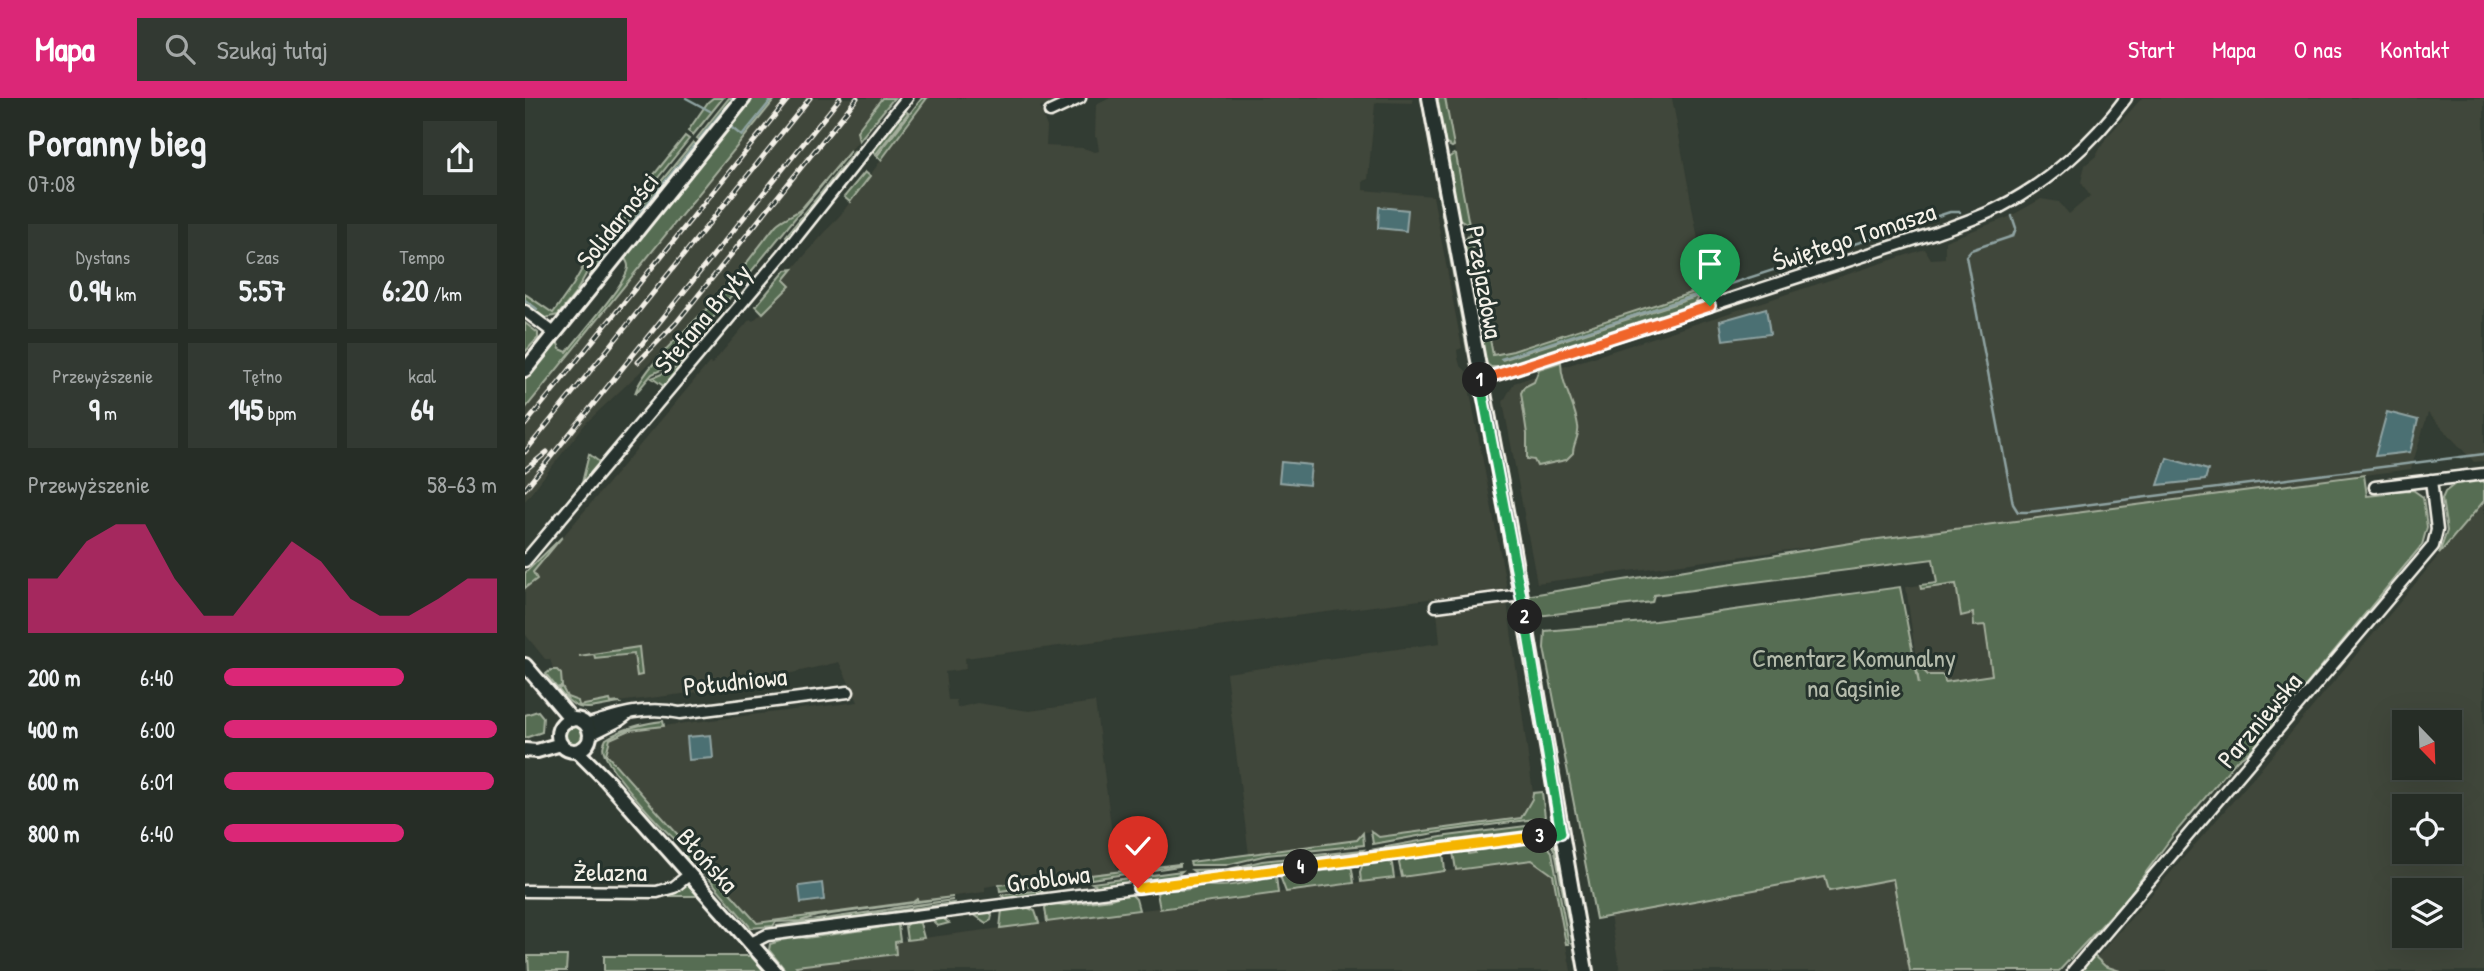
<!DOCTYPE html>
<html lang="pl">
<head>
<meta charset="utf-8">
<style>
	body { margin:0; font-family:"Patrick Hand",sans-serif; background:#323932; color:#f1f3f6; height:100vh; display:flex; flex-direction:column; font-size:26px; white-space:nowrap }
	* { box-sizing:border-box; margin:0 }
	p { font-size:23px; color:#a4a8a7 }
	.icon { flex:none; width:38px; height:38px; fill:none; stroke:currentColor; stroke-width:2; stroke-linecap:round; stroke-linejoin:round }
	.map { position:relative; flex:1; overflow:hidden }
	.side { display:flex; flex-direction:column; background:#262d26; width:525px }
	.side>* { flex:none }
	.needle { width:46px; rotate:157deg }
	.controls { position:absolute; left:1867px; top:612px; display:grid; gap:14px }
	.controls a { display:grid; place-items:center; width:70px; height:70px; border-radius:0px; background:#262d26; box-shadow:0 7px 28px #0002,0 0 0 2px #424943; font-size:35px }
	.pin { position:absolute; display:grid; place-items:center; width:60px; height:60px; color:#fff; margin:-72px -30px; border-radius:50% 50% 50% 0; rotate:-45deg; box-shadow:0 0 7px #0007 }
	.pin .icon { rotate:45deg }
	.km { position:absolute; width:35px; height:35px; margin:-18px; border-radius:50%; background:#222; color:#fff; font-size:19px; line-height:35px; text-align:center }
	.round { display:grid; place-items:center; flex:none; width:74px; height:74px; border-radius:0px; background:#323932 }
	.summary { display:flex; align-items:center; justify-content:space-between; height:119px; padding:0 28px }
	h1 { font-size:38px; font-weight:700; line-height:52px }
	.figures { display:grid; grid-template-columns:repeat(3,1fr); gap:10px; height:119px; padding:7px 28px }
	.figures div { display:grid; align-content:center; border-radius:0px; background:#323932; text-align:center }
	.figures b { font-size:30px; font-weight:700 }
	.figures small { font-size:19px; font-weight:400 }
	.figures p { font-size:19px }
	.chart { height:196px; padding:14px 28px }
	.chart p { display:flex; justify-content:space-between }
	.chart svg { width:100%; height:126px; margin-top:7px; fill:#db2777; opacity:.7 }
	ul { padding:0 28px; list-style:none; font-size:23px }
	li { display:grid; grid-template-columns:112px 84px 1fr; align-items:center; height:52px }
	li i { height:18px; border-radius:9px; background:#db2777 }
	header { display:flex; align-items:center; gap:42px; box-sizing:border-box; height:98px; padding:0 35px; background:#db2777; color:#fff }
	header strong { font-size:33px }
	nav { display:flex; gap:38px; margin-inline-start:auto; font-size:24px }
	.search { width:490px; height:63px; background:#323932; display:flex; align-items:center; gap:18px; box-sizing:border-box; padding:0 24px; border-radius:0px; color:#a4a8a7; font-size:26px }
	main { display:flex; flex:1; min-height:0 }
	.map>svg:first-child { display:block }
</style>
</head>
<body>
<header>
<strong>Mapa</strong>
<div class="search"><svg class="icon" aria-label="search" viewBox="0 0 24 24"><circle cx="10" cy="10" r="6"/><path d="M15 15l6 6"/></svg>Szukaj tutaj</div>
<nav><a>Start</a><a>Mapa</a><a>O nas</a><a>Kontakt</a></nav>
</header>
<main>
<section class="side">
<div class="summary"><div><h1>Poranny bieg</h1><p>07:08</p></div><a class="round"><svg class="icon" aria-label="share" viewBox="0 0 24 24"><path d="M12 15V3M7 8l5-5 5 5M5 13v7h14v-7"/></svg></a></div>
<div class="figures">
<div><p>Dystans</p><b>0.94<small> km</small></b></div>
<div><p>Czas</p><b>5:57</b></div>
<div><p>Tempo</p><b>6:20<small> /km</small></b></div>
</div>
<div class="figures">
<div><p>Przewyższenie</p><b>9<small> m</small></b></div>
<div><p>Tętno</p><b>145<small> bpm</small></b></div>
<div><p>kcal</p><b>64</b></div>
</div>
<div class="chart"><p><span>Przewyższenie</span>58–63 m</p>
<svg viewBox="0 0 160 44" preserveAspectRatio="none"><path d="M0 44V25L10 25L20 12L30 6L40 6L50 25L60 38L70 38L80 25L90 12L100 19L110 32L120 38L130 38L140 32L150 25L160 25V44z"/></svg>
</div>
<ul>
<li><b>200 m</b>6:40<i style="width:66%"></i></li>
<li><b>400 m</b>6:00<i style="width:100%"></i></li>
<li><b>600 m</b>6:01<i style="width:99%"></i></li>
<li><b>800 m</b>6:40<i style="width:66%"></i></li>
</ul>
</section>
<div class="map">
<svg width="1959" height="873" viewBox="0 0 1959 873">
	<rect width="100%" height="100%" fill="#323c33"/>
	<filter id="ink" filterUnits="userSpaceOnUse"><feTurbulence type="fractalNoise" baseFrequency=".0143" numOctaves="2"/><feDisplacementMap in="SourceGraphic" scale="14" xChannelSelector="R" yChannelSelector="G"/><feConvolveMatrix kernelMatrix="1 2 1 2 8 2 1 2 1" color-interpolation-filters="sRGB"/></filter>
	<g filter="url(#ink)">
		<path fill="#40463a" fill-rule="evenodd" d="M 251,0 L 369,0 L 278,110 L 251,127 L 183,210 L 61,325 L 0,403 L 0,311 Z
			M 402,0 L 534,0 L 515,10 L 522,29 L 521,48 L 558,50 L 570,54 L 574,53 L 572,40 L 570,39 L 571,7 L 585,0 L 887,0 L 888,5 L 852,4 L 850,6 L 843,81 L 838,83 L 838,92 L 908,98 L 937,250 L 932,252 L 933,260 L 935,267 L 941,273 L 982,491 L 440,560 L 441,571 L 420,574 L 423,602 L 431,602 L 432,610 L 452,605 L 504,613 L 570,604 L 592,774 L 471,787 L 460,789 L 460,794 L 393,803 L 391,801 L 388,804 L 352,809 L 232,825 L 81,657 L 85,641 L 105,632 L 333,604 L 314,564 L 237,582 L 200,594 L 192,590 L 182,593 L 52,609 L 42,602 L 31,581 L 25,561 L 20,561 L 0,536 L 0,490 L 12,482 L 8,474 L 184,265 L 187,266 L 225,221 L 228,223 L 265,188 L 258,182 L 317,115 Z
			M 920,0 L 1147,0 L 1182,190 L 988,253 L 967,257 Z
			M 1617,0 L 1959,0 L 1959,363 L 1949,364 L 1903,315 L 1886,371 L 1012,485 L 978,304 L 989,285 L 1400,151 L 1406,161 L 1420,160 L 1420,143 L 1484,119 L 1516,101 L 1534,104 L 1544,116 L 1565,98 L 1556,84 L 1560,67 L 1571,58 L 1581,40 Z
			M 1959,403 L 1959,873 L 1560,873 L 1735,672 ZM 1880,625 L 1925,625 L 1925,670 L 1880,670 ZM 1880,709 L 1925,709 L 1925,754 L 1880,754 ZM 1880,793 L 1925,793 L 1925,838 L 1880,838 Z
			M 1453,479 L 1468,581 L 1395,591 L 1381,489 Z
			M 982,503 L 1008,695 L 1007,701 L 996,720 L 854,739 L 845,733 L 837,735 L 832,742 L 724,757 L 701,575 L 915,545 L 912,513 Z
			M 1007,762 L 1028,777 L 1046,873 L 275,873 L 271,868 L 371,856 L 370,843 L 375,843 Z
			M 1300,779 L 1304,793 L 1368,781 L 1385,873 L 1095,873 L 1085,818 Z"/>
		<path fill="#566d52" stroke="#a5af9d" stroke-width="2" d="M 188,0 L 198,0 L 168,37 L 163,33 L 183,4 Z
			M 204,0 L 214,0 L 179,42 L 176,43 L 172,40 Z
			M 225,0 L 251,0 L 0,311 L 0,279 L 31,240 L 35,251 L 42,254 C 53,239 104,183 103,168 C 103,164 100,161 98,158 Z
			M 357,0 L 369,0 L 334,43 L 332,33 Z
			M 397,0 L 402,0 L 356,62 L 352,58 Z
			M 908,0 L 920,0 L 929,48 L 927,49 L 918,44 Z
			M 378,11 L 383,15 L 350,57 L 348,49 Z
			M 160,38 L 164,41 L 72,156 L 50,196 L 33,217 L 20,220 L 0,206 L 0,196 L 28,215 L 48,187 L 66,155 Z
			M 168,44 L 172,48 L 172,52 L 56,196 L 73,161 Z
			M 326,52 L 151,265 L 127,276 L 110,296 C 115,273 165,227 183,210 C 206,188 230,153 251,127 C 259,119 270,117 277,110 Z
			M 329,54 L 329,60 L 264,142 L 261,138 Z
			M 929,56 L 931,57 L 944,127 L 930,118 L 921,64 L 923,60 Z
			M 340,74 L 345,78 L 325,104 L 319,99 Z
			M 912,89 L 916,92 L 945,243 L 942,251 Z
			M 945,136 L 968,257 L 988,253 L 1172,193 L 1173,196 L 977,262 L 1174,198 L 1174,199 L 1169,208 L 978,269 L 966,269 L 958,263 L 943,189 L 947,188 L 946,183 L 942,183 L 936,147 Z
			M 268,171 L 259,182 L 265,188 L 238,215 L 231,208 L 261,172 Z
			M 0,225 L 13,235 L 13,240 L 0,254 Z
			M 158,261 L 163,265 L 140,289 L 127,280 L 149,271 Z
			M 1036,264 C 1036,287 1050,306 1053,328 C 1055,339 1048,345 1048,355 L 1041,362 L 1012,368 L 1009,362 L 1002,361 L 1002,336 L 996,295 L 999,289 L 1009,284 L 1014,271 Z
			M 64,356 L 73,363 L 74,370 L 46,404 L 43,402 L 57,385 Z
			M 1839,377 L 1842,398 L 1860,396 L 1860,393 L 1888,392 L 1898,399 L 1902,429 L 1897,447 L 1729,650 L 1712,662 L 1649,736 L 1602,800 L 1534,873 L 1385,873 L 1368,781 L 1304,793 L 1300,779 L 1071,821 L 1019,550 L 1020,533 L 1130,523 L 1375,489 L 1394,586 L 1391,565 L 1403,577 L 1419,577 L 1420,584 L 1467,577 L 1460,527 L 1449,528 L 1448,515 L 1436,518 L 1431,486 L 1396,491 L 1395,487 L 1412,485 L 1408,461 L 1129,497 L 1127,504 L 1005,519 L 1000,498 L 1338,443 Z
			M 1959,383 L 1959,403 L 1914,456 L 1922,433 L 1917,401 L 1920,394 L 1930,386 Z
			M 37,439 L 8,474 L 12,481 L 0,490 L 0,475 Z
			M 114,549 L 117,577 L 112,578 L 109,556 L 70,560 L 69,556 L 54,558 Z
			M 26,572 L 32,572 L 36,576 L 37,588 L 32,590 L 21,576 Z
			M 37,589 L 42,599 L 53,603 L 54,608 L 85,602 L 86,605 L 94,604 L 95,605 C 62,609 54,619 33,591 Z
			M 13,613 L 18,619 L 17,634 L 0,640 L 0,617 Z
			M 138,623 L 139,628 L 105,632 L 85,641 L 81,656 L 155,739 L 151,742 C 136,730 86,674 80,657 C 77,650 78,647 81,641 C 99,630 118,625 138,623 Z
			M40 637a9 9 0 1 1 18 0a9 9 0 1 1-18 0Z
			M 1017,694 L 1020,719 L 1017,720 L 921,733 L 848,746 L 846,733 L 854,739 L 996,720 L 1007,701 L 1008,695 Z
			M 1016,726 L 1017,734 L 858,754 L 850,751 L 922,738 Z
			M 838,735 L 839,747 L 742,757 L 701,767 L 666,767 L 665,764 L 832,742 Z
			M 1018,742 L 1027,754 L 1044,846 L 1041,846 L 1028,777 L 1007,762 L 931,772 L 928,754 L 942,752 L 943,756 L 950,755 L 950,751 Z
			M 1025,744 L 1034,752 L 1049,841 L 1047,844 L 1030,753 Z
			M 165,750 L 232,825 L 388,804 L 392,801 L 393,803 L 428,799 L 292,818 L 275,823 L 251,824 L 248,828 L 226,830 L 169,763 L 164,763 L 160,758 L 160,755 Z
			M 838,752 L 831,757 L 674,777 L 667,772 L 704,771 L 737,763 Z
			M 918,755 L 920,773 L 877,779 L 874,765 L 877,760 Z
			M 862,762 L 867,766 L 869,780 L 836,784 L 835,774 L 838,766 Z
			M 655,766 L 655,768 L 566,781 L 566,777 Z
			M 821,767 L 827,771 L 829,785 L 761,794 L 755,778 L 758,775 L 808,772 Z
			M 657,773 L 649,780 L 576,790 L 567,785 Z
			M 748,777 L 751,778 L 753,795 L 635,811 L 632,795 L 638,791 C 651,792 665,794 676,786 C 696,792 728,784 748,777 Z
			M 517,781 L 517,787 L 475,793 L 474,787 Z
			M 158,786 L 166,787 L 185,809 L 184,810 L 173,798 L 141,798 L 143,794 Z
			M 518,792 L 514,798 L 482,802 L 476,797 Z
			M 605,795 L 611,801 L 614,812 L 522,824 L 520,810 L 523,805 L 539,807 L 586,801 Z
			M 428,802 L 369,810 L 338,818 L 251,828 Z
			M 428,805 L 422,810 L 338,820 L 363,814 Z
			M 499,808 L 510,813 L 514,825 L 475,830 L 477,812 Z
			M 463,813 L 467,817 L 466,822 L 461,825 L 448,816 L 421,820 L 420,822 L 424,825 L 413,828 L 409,824 L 411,820 Z
			M 385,823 L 395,825 L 399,840 L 382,842 L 380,828 Z
			M 369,825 L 373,828 L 375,843 L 370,844 L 371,856 L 271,868 L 275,873 L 261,873 L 244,852 L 245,846 L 255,843 L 254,839 L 267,837 L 281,840 L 353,830 Z
			M 1567,856 L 1580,868 L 1595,873 L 1553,873 Z
			M 3,858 L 42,858 L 41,873 L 4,873 Z
			M 79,858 L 226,858 L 239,873 L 79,873 Z"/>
		<path fill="#4c6f73" stroke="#8fa3a2" stroke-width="2" d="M 854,109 L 883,112 L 881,133 L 853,130 Z
			M 1241,210 L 1245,236 L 1198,242 L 1195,223 Z
			M 1862,314 L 1893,322 L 1885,354 L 1850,358 Z
			M 1642,360 L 1683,372 L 1680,382 L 1633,387 Z
			M 756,364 L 786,367 L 784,387 L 754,384 Z
			M 186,637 L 188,660 L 164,662 L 162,639 Z
			M 297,785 L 299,802 L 276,805 L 274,788 Z"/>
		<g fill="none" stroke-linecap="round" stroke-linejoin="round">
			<path stroke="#8fa3a2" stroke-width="2.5" d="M 161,0 L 185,13
				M 207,30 L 217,38 L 248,0
				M 175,40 L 208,0
				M 1487,118 L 1491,130 L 1488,138 L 1446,152 L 1441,158 L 1488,406 L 1493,414 L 1504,414 L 1959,356
				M 1361,135 L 1425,114 L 1435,114
				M 64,183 L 75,165 L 169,47
				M 1180,194 L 1354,138
				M 0,202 L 12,211
				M 976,261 L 1173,197"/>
			<defs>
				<path id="minor" d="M 525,14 L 555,0
					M 0,213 L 29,235
					M 955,282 L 1409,135 C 1431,127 1454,120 1475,109 C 1524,84 1569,44 1601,0
					M 1850,389 L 1959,376
					M 0,463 L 258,156 L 382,0
					M 911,508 L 996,497
					M 61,627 C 92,617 122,607 155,615 L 323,594
					M 65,637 L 95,622 L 103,616
					M 0,793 L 132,794 L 149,789 L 165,776
					M 226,845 L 242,837 L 1036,735
					M 1548,873 L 1908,448 L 1912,432 L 1906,382"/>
				<path id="tertiary" d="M 904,0 L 982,418 L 1061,873
					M 0,272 L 219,0
					M 0,567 L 47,622
					M33 637a16 16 0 1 1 32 0a16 16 0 1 1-32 0Z
					M 0,652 L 12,653 L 36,646
					M 52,653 L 82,683 L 250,873"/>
			</defs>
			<use href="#minor" stroke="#f4f1e8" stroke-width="15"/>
			<use href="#tertiary" stroke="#f4f1e8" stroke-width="18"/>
			<use href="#minor" stroke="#26332d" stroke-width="10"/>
			<use href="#tertiary" stroke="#26332d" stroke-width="12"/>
			<defs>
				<path id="rail" d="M 113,264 L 151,225 L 332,0
					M 0,327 L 264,0
					M 0,354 L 285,0
					M 0,372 L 22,354
					M 0,391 L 315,0"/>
			</defs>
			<use href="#rail" stroke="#f4f1e8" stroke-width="5"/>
			<use href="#rail" stroke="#26332d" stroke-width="2.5" stroke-dasharray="8" stroke-linecap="butt"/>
		</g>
	</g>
	<g fill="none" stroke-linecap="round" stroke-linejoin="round" filter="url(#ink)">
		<defs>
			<path id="split-1" d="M 955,282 L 1185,208"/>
			<path id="split-2" d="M 955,282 L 1000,519"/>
			<path id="split-3" d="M 1000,519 L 1036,735 L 1015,738"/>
			<path id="split-4" d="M 776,769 L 1015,738"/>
			<path id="split-5" d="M 613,790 L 776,769"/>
		</defs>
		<use href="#split-1" stroke="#fff" stroke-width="14"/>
		<use href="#split-2" stroke="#fff" stroke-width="14"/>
		<use href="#split-3" stroke="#fff" stroke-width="14"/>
		<use href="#split-4" stroke="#fff" stroke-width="14"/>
		<use href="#split-5" stroke="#fff" stroke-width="14"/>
		<use href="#split-1" stroke="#f0652b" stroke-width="9"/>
		<use href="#split-2" stroke="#22a559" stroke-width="9"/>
		<use href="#split-3" stroke="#22a559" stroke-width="9"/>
		<use href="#split-4" stroke="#f5b400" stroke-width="9"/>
		<use href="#split-5" stroke="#f5b400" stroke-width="9"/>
	</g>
	<g text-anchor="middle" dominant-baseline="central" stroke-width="6" stroke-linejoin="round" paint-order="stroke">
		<g font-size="26" fill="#f4f1e8" stroke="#26332d">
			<text transform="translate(92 122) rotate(-51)">Solidarności</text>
			<text transform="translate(1329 138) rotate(-18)">Świętego Tomasza</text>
			<text transform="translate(960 184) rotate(80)">Przejazdowa</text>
			<text transform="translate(177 220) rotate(-50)">Stefana Bryły</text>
			<text transform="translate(210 583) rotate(-6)">Południowa</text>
			<text transform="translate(1734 622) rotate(-50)">Parzniewska</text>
			<text transform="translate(183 762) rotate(48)">Błońska</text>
			<text x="85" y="773">Żelazna</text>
			<text transform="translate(523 780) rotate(-7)">Groblowa</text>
		</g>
		<g font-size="26" fill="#b5bcac" stroke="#26332d">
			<text x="1329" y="559">Cmentarz Komunalny<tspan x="1329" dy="30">na Gąsinie</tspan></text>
		</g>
	</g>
</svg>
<div class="controls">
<a><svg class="needle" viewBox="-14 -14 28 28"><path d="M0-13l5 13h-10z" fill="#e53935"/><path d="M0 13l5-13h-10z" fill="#a4a8a7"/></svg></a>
<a><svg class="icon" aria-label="locate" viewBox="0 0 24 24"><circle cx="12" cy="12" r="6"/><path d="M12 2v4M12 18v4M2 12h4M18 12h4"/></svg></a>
<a><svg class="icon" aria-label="layers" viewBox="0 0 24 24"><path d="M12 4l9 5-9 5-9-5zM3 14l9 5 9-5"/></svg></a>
</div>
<div class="pin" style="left:1185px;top:208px;background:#1e9e55"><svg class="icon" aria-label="arrive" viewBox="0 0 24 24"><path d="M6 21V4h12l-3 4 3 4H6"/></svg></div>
<div class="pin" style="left:613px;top:790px;background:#d93025"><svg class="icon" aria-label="check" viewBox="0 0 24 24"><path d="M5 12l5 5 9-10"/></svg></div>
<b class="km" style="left:955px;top:282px">1</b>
<b class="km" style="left:1000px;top:519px">2</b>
<b class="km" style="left:1015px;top:738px">3</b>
<b class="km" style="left:776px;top:769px">4</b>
</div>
</main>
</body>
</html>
